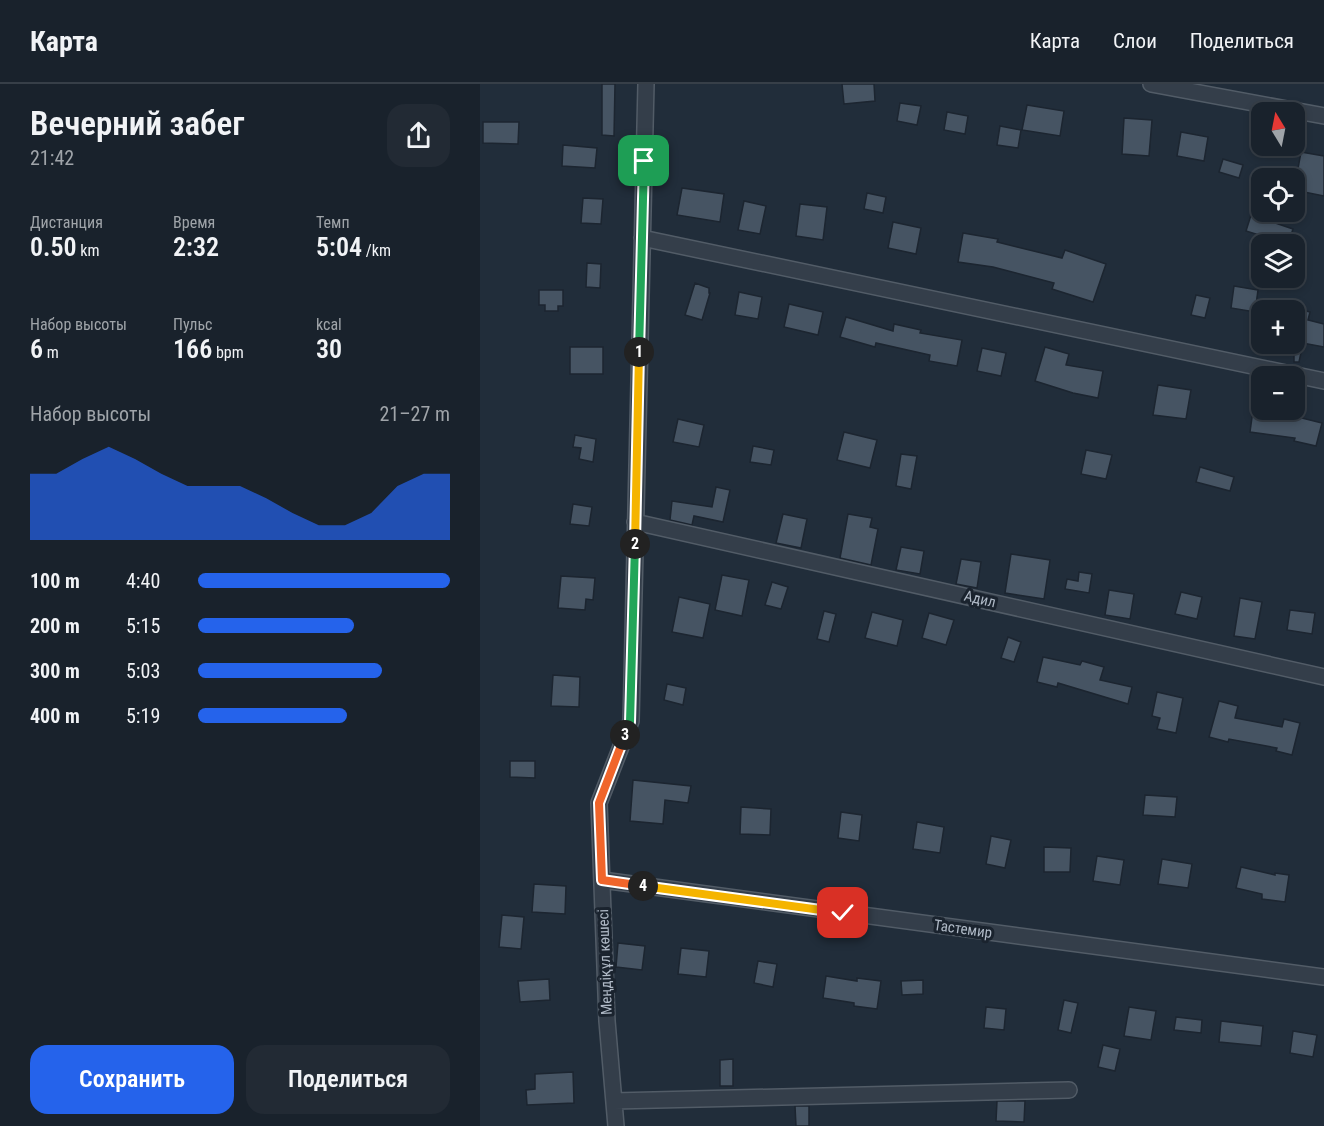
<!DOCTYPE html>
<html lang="ru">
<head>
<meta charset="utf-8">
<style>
	body { margin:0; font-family:"Roboto Condensed",sans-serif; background:#222a34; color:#f1f3f6; height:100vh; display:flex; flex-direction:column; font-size:22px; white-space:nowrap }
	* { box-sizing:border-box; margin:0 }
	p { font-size:20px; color:#9fa4a9 }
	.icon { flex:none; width:33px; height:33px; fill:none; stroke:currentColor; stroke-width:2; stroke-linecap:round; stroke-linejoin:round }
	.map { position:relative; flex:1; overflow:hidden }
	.sheet { display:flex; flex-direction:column; background:#19222c; width:480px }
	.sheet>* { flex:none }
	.needle { width:39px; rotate:350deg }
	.tools { position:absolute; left:771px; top:18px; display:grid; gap:12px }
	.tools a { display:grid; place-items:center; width:54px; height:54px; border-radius:12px; background:#19222c; box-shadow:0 3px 9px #0003,0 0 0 2px #373f48; font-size:30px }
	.pin { position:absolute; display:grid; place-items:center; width:51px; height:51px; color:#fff; margin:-26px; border-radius:12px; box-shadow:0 3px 9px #0006 }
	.km { position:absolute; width:30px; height:30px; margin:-15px; border-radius:50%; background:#222; color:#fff; font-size:16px; line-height:30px; text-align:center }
	.round { display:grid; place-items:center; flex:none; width:63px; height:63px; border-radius:18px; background:#222a34 }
	.overview { display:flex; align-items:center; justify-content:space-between; height:102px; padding:0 30px }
	h1 { font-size:33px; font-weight:600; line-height:45px }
	.stats { display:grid; grid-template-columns:repeat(3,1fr); gap:9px; height:102px; padding:6px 30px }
	.stats div { display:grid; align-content:center }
	.stats b { font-size:26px; font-weight:600 }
	.stats small { font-size:16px; font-weight:400 }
	.stats p { font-size:16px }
	.chart { height:168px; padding:12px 30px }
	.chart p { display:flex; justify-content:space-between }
	.chart svg { width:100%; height:108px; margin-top:6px; fill:#2563eb; opacity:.7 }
	.button { display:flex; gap:12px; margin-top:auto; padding:12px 30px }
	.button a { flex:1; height:69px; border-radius:18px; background:#2563eb; color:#fff; font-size:24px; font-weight:600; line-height:69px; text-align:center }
	.button a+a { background:#222a34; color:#f1f3f6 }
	ul { padding:0 30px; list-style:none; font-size:20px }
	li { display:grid; grid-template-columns:96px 72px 1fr; align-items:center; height:45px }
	li i { height:15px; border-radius:8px; background:#2563eb }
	header { display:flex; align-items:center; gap:36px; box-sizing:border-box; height:84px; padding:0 30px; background:#19222c; border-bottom:2px solid #373f48 }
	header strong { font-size:28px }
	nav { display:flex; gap:33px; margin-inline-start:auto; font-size:21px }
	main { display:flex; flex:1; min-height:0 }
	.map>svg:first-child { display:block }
</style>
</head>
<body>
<header>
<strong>Карта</strong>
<nav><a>Карта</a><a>Слои</a><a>Поделиться</a></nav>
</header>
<main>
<section class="sheet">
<div class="overview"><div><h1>Вечерний забег</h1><p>21:42</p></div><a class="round"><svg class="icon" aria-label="share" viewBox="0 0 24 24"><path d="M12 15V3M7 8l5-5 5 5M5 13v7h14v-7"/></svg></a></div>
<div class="stats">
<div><p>Дистанция</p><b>0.50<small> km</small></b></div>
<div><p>Время</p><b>2:32</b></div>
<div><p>Темп</p><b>5:04<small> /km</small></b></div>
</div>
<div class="stats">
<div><p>Набор высоты</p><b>6<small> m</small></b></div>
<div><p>Пульс</p><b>166<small> bpm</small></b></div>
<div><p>kcal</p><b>30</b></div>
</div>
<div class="chart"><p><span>Набор высоты</span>21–27 m</p>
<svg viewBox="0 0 160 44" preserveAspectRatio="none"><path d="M0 44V17L10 17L20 11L30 6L40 11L50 17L60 22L70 22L80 22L90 27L100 33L110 38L120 38L130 33L140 22L150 17L160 17V44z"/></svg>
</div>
<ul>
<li><b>100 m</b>4:40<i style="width:100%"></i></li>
<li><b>200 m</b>5:15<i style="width:62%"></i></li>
<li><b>300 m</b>5:03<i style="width:73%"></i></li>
<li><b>400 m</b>5:19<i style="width:59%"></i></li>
</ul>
<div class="button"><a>Сохранить</a><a>Поделиться</a></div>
</section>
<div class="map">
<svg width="844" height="1042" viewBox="0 0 844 1042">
	<rect width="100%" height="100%" fill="#212d3a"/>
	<path fill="#465463" stroke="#1c2530" stroke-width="1.5" d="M 122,0 L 135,0 L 134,52 L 122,51 Z
		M 362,0 L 394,0 L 395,17 L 364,20 Z
		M 420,19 L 441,22 L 437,41 L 417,37 Z
		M 547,21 L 584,27 L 580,52 L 542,46 Z
		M 467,28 L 488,32 L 485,50 L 464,46 Z
		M 644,34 L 672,36 L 669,72 L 642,70 Z
		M 3,38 L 39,38 L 38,60 L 3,59 Z
		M 520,42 L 541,46 L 538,64 L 517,61 Z
		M 701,48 L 728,53 L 724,77 L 697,72 Z
		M 83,61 L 117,64 L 115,84 L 82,82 Z
		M 821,68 L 844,72 L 844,112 L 814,106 Z
		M 743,75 L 763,81 L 759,94 L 739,88 Z
		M 202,104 L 244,110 L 240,138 L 197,131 Z
		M 387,109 L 406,113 L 403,129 L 384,125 Z
		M 103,114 L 123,115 L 121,140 L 101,139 Z
		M 264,117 L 286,122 L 280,150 L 258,146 Z
		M 320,120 L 347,123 L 343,156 L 316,152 Z
		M 771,131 L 813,145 L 808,160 L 766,147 Z
		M 413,138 L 441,144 L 436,170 L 408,164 Z
		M 483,149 L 518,155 L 517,158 L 582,174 L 585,166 L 626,180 L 613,218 L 572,205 L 574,199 L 513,183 L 478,178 Z
		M 107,179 L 121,180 L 120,204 L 106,203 Z
		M 215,199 L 229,204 L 229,209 L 230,209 L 222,236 L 205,231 Z
		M 754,202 L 778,206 L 775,228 L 751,224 Z
		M 59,206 L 83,206 L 83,222 L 78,222 L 78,227 L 65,227 L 65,221 L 59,221 Z
		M 259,208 L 282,213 L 278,235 L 255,231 Z
		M 716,211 L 730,214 L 725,234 L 711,231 Z
		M 309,220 L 343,228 L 338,251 L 304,243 Z
		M 814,224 L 830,228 L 828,236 L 844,240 L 844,263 L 823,259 L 819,278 L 814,278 Z
		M 366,233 L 413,247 L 414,240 L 441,246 L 440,249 L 482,256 L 477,282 L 449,277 L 450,271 L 396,259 L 395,263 L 360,253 Z
		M 90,263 L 123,263 L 123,290 L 90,290 Z
		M 565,263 L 589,270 L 586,281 L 623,287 L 618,314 L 593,309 L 555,297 Z
		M 502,264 L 526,269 L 521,292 L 497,287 Z
		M 678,301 L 711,306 L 706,335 L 673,331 Z
		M 773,326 L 806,330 L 842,339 L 836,362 L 814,357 L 815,354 L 770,348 Z
		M 198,335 L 224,341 L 219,363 L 193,358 Z
		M 364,348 L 397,356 L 390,384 L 357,376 Z
		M 95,351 L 116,355 L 113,378 L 99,375 L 101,364 L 93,363 Z
		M 273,362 L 294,366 L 291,381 L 270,378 Z
		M 606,366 L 632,371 L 626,395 L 601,390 Z
		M 421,370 L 437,372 L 431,405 L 416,402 Z
		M 720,383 L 754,393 L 750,407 L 716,398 Z
		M 236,403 L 250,406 L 243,438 L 214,432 L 212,441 L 190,436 L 192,417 L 232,423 Z
		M 93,420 L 112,423 L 109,442 L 90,440 Z
		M 303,430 L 327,435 L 321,464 L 296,459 Z
		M 368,430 L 392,434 L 390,443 L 398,445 L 391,481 L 360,474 Z
		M 421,463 L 444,467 L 440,490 L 416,486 Z
		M 531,470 L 570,476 L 564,515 L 525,509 Z
		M 481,475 L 501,478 L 497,504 L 476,500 Z
		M 599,488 L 612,490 L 609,509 L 585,505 L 587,495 L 598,497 Z
		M 242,491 L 269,496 L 262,532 L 235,526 Z
		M 81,492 L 115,494 L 113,516 L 106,515 L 105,526 L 78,524 Z
		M 292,498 L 308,503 L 301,525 L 285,521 Z
		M 629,506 L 654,510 L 650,535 L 625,531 Z
		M 701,508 L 722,513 L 717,535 L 695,530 Z
		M 199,513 L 230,520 L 223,554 L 192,548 Z
		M 760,514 L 782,518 L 775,555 L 754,552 Z
		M 810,526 L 835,529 L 832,550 L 807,546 Z
		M 344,527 L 356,530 L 349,558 L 337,555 Z
		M 392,528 L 423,536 L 417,562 L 385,554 Z
		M 449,529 L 474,536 L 466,561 L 442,554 Z
		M 528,553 L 541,558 L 534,578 L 521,574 Z
		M 563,573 L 600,581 L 602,577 L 624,583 L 620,596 L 652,603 L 648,620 L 578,599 L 577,603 L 557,598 Z
		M 73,591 L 100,593 L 99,623 L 71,622 Z
		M 187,600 L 206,604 L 203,621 L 184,616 Z
		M 677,608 L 703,614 L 696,649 L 677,645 L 680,634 L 672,632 Z
		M 739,617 L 758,622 L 755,634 L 802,643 L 804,635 L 820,639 L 812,671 L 796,667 L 797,664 L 749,655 L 748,658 L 729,653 Z
		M 30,677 L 55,677 L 55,694 L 30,693 Z
		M 153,696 L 211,702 L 208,719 L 185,716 L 183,740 L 150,737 Z
		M 665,711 L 697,713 L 695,733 L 663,731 Z
		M 261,723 L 291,725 L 290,751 L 260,750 Z
		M 361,728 L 382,731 L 379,757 L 358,754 Z
		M 437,738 L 464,743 L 460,769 L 433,765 Z
		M 511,752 L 531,756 L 525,784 L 506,780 Z
		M 564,763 L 591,764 L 590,788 L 564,788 Z
		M 617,772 L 644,776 L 640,801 L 613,797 Z
		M 682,775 L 712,780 L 708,804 L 678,800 Z
		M 761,783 L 795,791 L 795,789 L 809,791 L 805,818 L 782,815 L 782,810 L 756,804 Z
		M 54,800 L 86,802 L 85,830 L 52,828 Z
		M 22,831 L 44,833 L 41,865 L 19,863 Z
		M 138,859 L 165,862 L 162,886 L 136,883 Z
		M 201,864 L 229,867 L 226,893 L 198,890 Z
		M 278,877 L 297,880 L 293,903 L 274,899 Z
		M 346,892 L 377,897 L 377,894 L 401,897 L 397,925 L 374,922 L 374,919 L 343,914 Z
		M 69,895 L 70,916 L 40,918 L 38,897 Z
		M 443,896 L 443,910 L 422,911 L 421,897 Z
		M 584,916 L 598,919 L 591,949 L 578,946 Z
		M 506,923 L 526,925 L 524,946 L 504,944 Z
		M 649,923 L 676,927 L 671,956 L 644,952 Z
		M 696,933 L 722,936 L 721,949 L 694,946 Z
		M 741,937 L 783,942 L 781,962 L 739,958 Z
		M 813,947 L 837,951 L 833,973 L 810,969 Z
		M 623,961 L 640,965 L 635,987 L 618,983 Z
		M 253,975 L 253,1002 L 240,1002 L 240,976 Z
		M 93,988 L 94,1019 L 47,1021 L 46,1006 L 55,1005 L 55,990 Z
		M 517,1017 L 545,1017 L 544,1038 L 516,1037 Z
		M 315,1022 L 329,1022 L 329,1042 L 316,1042 Z"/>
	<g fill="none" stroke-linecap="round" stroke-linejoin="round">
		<defs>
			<path id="minor" d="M 671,0 L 844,32
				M 162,154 L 844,297
				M 155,438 L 844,593
				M 122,796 L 844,893
				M 134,1017 L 589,1006
				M 136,1042 L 127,937 L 119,719 L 151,637 L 166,0"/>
		</defs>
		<use href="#minor" stroke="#525c67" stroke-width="18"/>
		<use href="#minor" stroke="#343e4a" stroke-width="15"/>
	</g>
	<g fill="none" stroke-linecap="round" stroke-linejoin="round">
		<defs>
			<path id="split-1" d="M 159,268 L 164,77"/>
			<path id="split-2" d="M 155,460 L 159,268"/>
			<path id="split-3" d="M 145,651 L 150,638 L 155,460"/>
			<path id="split-4" d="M 145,651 L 119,719 L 122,796 L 163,802"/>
			<path id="split-5" d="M 163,802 L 363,829"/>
		</defs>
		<use href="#split-1" stroke="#fff" stroke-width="12"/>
		<use href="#split-2" stroke="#fff" stroke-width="12"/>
		<use href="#split-3" stroke="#fff" stroke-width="12"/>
		<use href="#split-4" stroke="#fff" stroke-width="12"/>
		<use href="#split-5" stroke="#fff" stroke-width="12"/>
		<use href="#split-1" stroke="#22a559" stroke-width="8"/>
		<use href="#split-2" stroke="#f5b400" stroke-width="8"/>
		<use href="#split-3" stroke="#22a559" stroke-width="8"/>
		<use href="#split-4" stroke="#f0652b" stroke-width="8"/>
		<use href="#split-5" stroke="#f5b400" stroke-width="8"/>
	</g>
	<g text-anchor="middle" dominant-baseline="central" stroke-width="6" stroke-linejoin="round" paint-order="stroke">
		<g font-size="15" fill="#afb9c6" stroke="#1a232e">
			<text transform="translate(500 515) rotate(13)">Адил</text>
			<text transform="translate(483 845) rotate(8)">Тастемир</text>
			<text transform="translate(125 878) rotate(-92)">Меңдіқұл көшесі</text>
		</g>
	</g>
</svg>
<div class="tools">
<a><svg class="needle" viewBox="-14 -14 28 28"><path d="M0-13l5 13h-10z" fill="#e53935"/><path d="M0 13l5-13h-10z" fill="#9fa4a9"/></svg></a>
<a><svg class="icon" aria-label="locate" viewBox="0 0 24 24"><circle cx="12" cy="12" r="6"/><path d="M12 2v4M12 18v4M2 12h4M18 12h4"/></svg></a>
<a><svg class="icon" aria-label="layers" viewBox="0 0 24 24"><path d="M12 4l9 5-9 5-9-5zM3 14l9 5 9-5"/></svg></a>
<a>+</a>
<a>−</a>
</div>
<div class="pin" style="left:164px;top:77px;background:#1e9e55"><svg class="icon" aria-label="arrive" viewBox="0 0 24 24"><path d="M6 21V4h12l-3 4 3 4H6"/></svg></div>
<div class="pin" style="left:363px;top:829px;background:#d93025"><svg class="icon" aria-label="check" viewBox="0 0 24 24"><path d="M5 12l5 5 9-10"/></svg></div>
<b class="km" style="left:159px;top:268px">1</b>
<b class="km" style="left:155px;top:460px">2</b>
<b class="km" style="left:145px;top:651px">3</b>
<b class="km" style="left:163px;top:802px">4</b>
</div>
</main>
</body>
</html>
